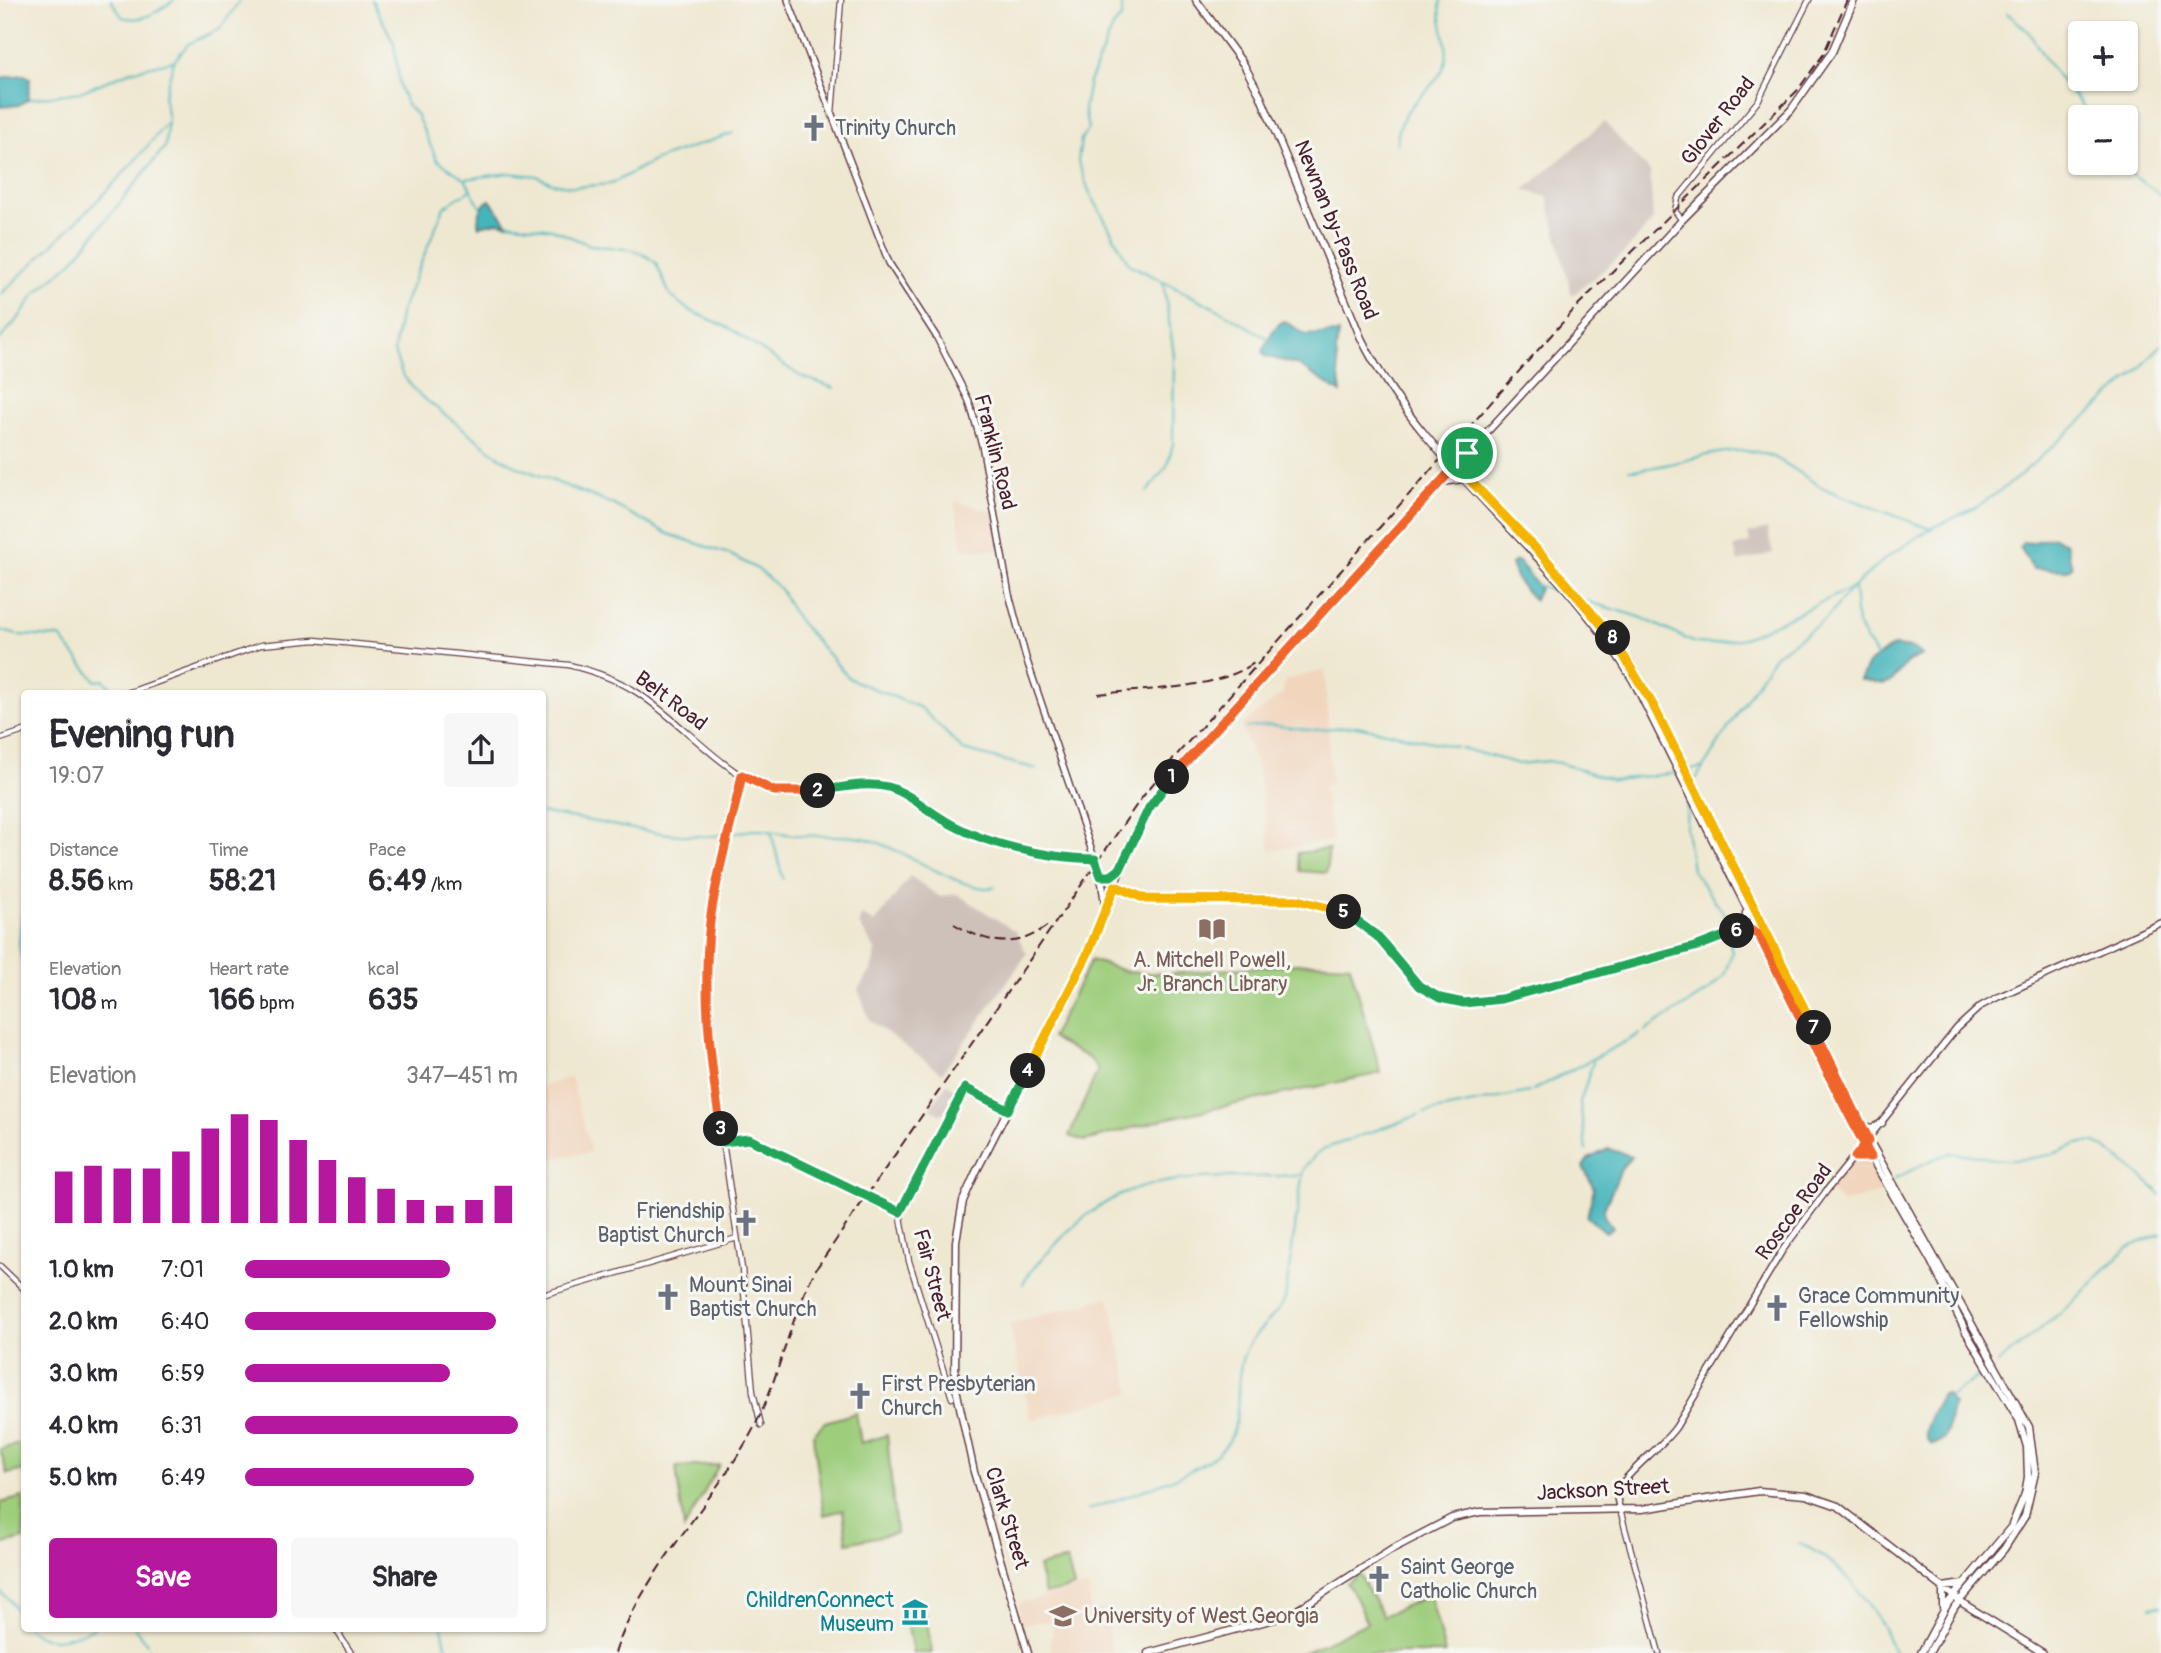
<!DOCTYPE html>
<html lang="en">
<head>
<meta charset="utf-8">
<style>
	body { margin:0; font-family:Pangolin,sans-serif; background:#f7f7f7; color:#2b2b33; height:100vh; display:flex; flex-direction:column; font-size:26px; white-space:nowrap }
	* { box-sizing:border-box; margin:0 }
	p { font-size:23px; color:#7c7c81 }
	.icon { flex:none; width:38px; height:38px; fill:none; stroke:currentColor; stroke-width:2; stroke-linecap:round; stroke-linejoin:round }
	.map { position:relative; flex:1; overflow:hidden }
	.details { position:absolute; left:21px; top:690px; width:525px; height:942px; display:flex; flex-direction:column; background:#fff; border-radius:7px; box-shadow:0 2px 5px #0004 }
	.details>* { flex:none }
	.fabs { position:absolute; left:2068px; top:21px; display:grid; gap:14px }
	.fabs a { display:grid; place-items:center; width:70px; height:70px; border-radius:7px; background:#fff; box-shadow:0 2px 5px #0004; font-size:35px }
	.pin { position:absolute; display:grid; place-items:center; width:60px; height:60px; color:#fff; margin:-30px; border:4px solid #fff; border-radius:50%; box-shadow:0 2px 7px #0007 }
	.km { position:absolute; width:35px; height:35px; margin:-18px; border-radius:50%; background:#222; color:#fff; font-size:19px; line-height:35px; text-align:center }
	.round { display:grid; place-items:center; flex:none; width:74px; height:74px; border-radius:7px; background:#f7f7f7 }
	.summary { display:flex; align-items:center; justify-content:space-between; height:119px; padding:0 28px }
	h1 { font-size:38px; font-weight:800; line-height:52px }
	.metrics { display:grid; grid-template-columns:repeat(3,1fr); gap:10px; height:119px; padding:7px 28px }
	.metrics div { display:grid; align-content:center }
	.metrics b { font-size:30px; font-weight:800 }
	.metrics small { font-size:19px; font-weight:400 }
	.metrics p { font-size:19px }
	.chart { height:196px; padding:14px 28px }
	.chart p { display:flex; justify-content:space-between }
	.chart svg { width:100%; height:126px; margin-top:7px; stroke:#b5179e; stroke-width:6 }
	.action { display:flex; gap:14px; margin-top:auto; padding:14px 28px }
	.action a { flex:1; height:80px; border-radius:7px; background:#b5179e; color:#fff; font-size:28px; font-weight:800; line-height:80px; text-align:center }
	.action a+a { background:#f7f7f7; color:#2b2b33 }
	ul { padding:0 28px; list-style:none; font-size:23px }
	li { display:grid; grid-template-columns:112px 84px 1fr; align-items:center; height:52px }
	li i { height:18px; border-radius:9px; background:#b5179e }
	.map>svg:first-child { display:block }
</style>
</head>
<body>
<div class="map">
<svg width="2161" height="1653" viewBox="0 0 2161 1653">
	<rect width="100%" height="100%" fill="#f6f6f2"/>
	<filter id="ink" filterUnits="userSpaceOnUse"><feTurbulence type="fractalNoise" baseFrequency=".0143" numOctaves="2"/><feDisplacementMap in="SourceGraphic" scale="14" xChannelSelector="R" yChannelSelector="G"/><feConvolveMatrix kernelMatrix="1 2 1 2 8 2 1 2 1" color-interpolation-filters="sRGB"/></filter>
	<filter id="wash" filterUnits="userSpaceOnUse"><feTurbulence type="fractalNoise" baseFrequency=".00686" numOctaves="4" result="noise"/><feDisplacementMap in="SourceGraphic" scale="28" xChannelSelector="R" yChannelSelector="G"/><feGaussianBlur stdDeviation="1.57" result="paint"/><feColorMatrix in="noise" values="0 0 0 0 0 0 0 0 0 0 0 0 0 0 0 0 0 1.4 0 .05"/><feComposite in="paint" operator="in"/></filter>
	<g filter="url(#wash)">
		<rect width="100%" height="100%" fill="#efe8d1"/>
		<path fill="#f1d5bd" d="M 954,501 L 995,512 L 1001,550 L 963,549 Z
			M 1325,670 L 1331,782 L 1323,788 L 1333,841 L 1270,850 L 1257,766 L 1241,726 L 1283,693 L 1285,680 Z
			M 571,1077 L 591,1152 L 543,1160 L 543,1086 Z
			M 1863,1146 L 1889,1191 L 1842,1203 L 1828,1189 Z
			M 1109,1297 L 1131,1393 L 1031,1420 L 1009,1324 Z
			M 1089,1586 L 1091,1611 L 1104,1608 L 1112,1653 L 1052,1653 L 1049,1640 L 1053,1634 L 1052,1621 L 1022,1624 L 1018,1607 L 1020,1603 Z"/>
		<path fill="#cec1ba" d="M 1604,122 L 1650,172 L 1653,220 L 1625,252 L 1572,296 L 1547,197 L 1524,190 Z
			M 1767,529 L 1773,553 L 1738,562 L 1734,547 L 1750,543 L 1748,534 Z
			M 910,876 L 940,897 L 957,894 L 1015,931 L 1027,954 L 942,1073 L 870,1021 L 858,989 L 871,971 L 876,951 L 859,924 L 861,915 L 875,923 Z
			M 947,1084 L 958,1092 L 952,1096 L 954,1098 L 943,1113 L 939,1114 L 930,1108 Z"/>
		<path fill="#9ecd7c" stroke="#747654" stroke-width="2" d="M 1329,849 L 1326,873 L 1300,871 L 1297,853 Z
			M 1091,960 L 1128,972 L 1168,974 L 1311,963 L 1350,965 L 1381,1073 L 1165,1119 L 1085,1141 L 1069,1136 L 1098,1070 L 1089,1058 L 1051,1038 Z
			M 856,1413 L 861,1443 L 887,1435 L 896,1533 L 847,1543 L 843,1510 L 824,1515 L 813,1434 L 825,1422 Z
			M 24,1443 L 24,1470 L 7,1474 L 0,1449 Z
			M 719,1465 L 684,1529 L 676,1467 Z
			M 23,1497 L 24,1539 L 0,1545 L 0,1503 Z
			M 1067,1560 L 1074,1587 L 1045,1594 L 1038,1567 Z
			M 1359,1574 L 1383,1616 L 1430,1595 L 1445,1653 L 1303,1653 L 1367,1623 L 1357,1599 L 1346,1583 Z
			M 926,1615 L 932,1653 L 913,1653 L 906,1618 Z"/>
		<path fill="#45b5bb" stroke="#486a73" stroke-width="2" d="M 24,75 L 30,78 L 28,99 L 19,105 L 0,107 L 0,78 Z
			M 490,200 L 508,224 L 498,222 L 479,226 C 476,219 482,203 490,200 Z
			M 1285,321 L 1306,335 L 1338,333 L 1336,352 L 1341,393 L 1298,365 L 1265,356 L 1263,352 C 1268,341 1273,325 1285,321 Z
			M 2054,537 L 2066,544 L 2072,567 L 2068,570 L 2033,569 L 2020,547 L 2023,542 L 2029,543 Z
			M 1515,561 L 1519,562 L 1539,588 L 1534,600 L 1517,580 L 1511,564 Z
			M 1893,646 L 1912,648 L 1922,655 L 1907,662 L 1892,681 L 1884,684 L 1860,680 L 1868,664 Z
			M 1608,1149 L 1632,1156 L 1622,1167 L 1604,1209 L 1604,1216 L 1613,1228 L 1606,1233 L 1587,1217 L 1594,1188 L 1583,1167 L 1588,1159 Z
			M 1942,1394 L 1946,1394 L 1954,1404 C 1945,1419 1954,1440 1932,1445 C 1915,1433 1937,1408 1942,1394 Z"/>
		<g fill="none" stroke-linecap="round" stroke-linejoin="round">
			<path stroke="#45b5bb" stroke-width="2" d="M 111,0 L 122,17 C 143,23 157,12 174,0
				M 372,0 L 394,43 L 400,88 L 407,105 L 416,114 L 437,160 L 465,179 L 482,210
				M 1122,0 L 1122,17 L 1113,27 L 1089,82 L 1084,108 L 1088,129 L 1081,139 L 1078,162 L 1089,191 L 1129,264 L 1221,311 L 1269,339
				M 2007,13 L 2028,31 L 2051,68 L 2092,117
				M 29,99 L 80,92 L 131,71 L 173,61
				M 1397,144 C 1399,104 1424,101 1442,71 C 1455,50 1436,22 1441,0
				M 2123,163 L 2131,174 L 2161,195
				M 465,179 L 509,173 L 537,176 L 552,183 L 574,187 L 611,184 L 655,160 L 733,133
				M 470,190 L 444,207 L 400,314 L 394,352 L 402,374 L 417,393 L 500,457 L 518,467 L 612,504 L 668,534 L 729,554 L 759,570 L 780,589 L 796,618 L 850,679 L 921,708 L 963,750 L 1037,769
				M 508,223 L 552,229 L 590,245 L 634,250 L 648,257 L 656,263 L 670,295 L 687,309 L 729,328 L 800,376 L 834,388
				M 0,295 C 58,239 118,185 168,121
				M 0,339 L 22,314 L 35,294 L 72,262 L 165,147 L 168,120 L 164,96 L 174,61 L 188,44 L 220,29 L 240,0
				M 1629,470 C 1670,469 1707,449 1749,451 C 1782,453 1802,479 1830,491 C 1863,504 1897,516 1930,529
				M 1147,492 L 1167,466 L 1173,444 L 1174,355 L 1163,281
				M 1537,585 L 1566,595
				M 1854,588 L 1857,625 L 1877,657
				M 1585,601 L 1640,617 L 1695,643 L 1711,644 L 1744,638 L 1850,589
				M 0,630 L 17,635 L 60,637 L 96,681 L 104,680 L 113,690
				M 1246,728 L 1268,725 L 1311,730 L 1357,726 L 1456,747
				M 1461,748 L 1519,764 L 1548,761 L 1559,763 L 1613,780 L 1677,773
				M 1690,770 L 1701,768
				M 1696,779 L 1774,656 L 1827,618 L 1847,593 L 1886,558 L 1930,529 L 1975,508 L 2011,483 L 2137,372 L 2161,345
				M 542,813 C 597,820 653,837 707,836 C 723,836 739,831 755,830 C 770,829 783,835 798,835 C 821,837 844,834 867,839 C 899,846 967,896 995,887
				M 771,832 L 783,879
				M 24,892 L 19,943 L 24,971
				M 1645,1031 L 1708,991 L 1724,975 L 1732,953 L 1724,913 L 1692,870 L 1686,828 L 1687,801
				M 1533,1090 L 1640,1034
				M 1424,1113 L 1529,1092
				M 1586,1150 L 1580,1102 L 1593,1062
				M 1895,1178 C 1913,1172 1928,1158 1948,1154 C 1966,1151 1988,1160 2006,1160 C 2020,1160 2036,1158 2049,1155 C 2065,1151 2078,1140 2095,1143 C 2103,1144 2155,1187 2161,1195
				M 1023,1284 C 1031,1268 1045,1256 1057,1243 C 1128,1163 1203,1181 1299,1175
				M 1998,1363 L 2071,1304 L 2127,1248 L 2161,1234
				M 1951,1396 L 1983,1373
				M 1088,1510 C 1123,1496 1213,1472 1230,1439 C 1242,1416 1234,1380 1244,1354 C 1252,1332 1275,1320 1285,1299 L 1303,1170 L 1315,1155 L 1326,1148 L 1419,1115
				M 1798,1543 C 1836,1558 1859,1589 1881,1623 C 1887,1632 1889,1644 1895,1653
				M 0,1592 L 10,1600 L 24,1624
				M 2151,1608 L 2161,1606
				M 28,1628 C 48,1647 71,1637 94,1628
				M 135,1628 L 147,1644
				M 442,1628 L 448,1653
				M 149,1648 L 152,1653"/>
		</g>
	</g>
	<g filter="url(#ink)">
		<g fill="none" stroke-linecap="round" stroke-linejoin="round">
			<defs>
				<path id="tertiary" d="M 832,113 L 841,0
					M 1682,220 L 1675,211 L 1678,198 L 1758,101 L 1809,0
					M 127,693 L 261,645 L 315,640 L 569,665 C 593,671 617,679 638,693 C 680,721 715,764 760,786 C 801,806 845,777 887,787 C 911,792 929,813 951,824 C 991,846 1049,859 1095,859
					M 0,739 L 24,731
					M 742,775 L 710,920 L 708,977 L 714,1083 L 742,1269 L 753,1392 L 761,1425
					M 1115,886 C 1138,899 1156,898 1182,898 C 1232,898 1289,892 1337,909 C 1404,933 1401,1020 1494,1001 L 1698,946 L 1756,921
					M 723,1142 L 749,1139 L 900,1212
					M 0,1266 L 24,1289
					M 542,1295 L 737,1238
					M 952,1398 L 909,1261 L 900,1212 L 965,1089 L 1008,1110
					M 1620,1510 L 1659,1653
					M 335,1628 L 351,1653"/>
				<path id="secondary" d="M 788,0 L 889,263 L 936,336 L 969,401 L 982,445 L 1009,594 L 1026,658 L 1099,872 L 1115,886
					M 1620,1510 C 1618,1502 1615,1496 1619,1488 C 1629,1470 1662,1447 1676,1427 L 1782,1251 L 1827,1190 L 1957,1028 L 1981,1006 L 1998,997 L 2161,923"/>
				<path id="primary" d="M 1196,0 L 1244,65 L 1260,95 L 1361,338 C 1427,471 1561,555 1634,682 L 1871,1157 L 1931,1261 L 1966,1332 L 2019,1420 L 2027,1447 L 2028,1477 L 2025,1494 L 2011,1527 L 1948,1603 L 1921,1653
					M 1465,475 L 1466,456
					M 1467,476 L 1591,611 L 1630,663 L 1869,1140 L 2029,1427 L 2035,1473 L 2025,1516 L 2004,1549 L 1955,1606 L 1929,1653
					M 1442,482 L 1463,479
					M 1105,904 L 1101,876 L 1111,876 L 1119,870
					M 1746,913 L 1745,927 L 1757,933
					M 1862,1126 L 1872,1128 L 1882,1123
					M 1855,1157 L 1871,1157
					M 1943,1608 L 1943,1587 L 1963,1584
					M 1028,1653 L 974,1472 L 955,1384 L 956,1241 L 963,1201 L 975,1174 L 1087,955 L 1130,845 L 1149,808 L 1187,758 L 1682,220 L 1791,110 L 1832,52 L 1854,0
					M 1148,1653 L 1289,1615 L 1396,1547 L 1452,1518 L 1480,1512 L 1642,1509 L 1759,1491 L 1806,1495 L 1838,1506 L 1964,1604 L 2043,1653"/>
			</defs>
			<use href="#tertiary" stroke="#633d44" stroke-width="7"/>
			<use href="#secondary" stroke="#633d44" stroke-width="8"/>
			<use href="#primary" stroke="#633d44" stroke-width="9"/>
			<use href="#tertiary" stroke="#fff" stroke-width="4.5"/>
			<use href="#secondary" stroke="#fff" stroke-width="5"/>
			<use href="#primary" stroke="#fff" stroke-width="6"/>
			<path stroke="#4a1f2b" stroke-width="2" stroke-dasharray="10 5" stroke-linecap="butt" d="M 1098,694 C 1144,689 1216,690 1254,663
				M 954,924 C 987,943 1016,951 1048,925
				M 615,1653 C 643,1572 707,1510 749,1437 C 779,1384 787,1323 816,1269 L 1140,800 L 1173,759 L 1579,304 L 1797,91 L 1823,55 L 1847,0"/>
		</g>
	</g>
	<g fill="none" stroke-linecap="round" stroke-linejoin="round" filter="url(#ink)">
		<defs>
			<path id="split-1" d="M 1172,777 L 1467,453"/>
			<path id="split-2" d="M 818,791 C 840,788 866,781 888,787 C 909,793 925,809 944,820 C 985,845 1047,858 1095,859 L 1101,876 L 1111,876 L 1120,869 L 1149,808 L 1172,777"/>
			<path id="split-3" d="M 721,1129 C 710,1063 702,989 710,922 C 716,873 732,824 742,775 L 774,791 L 818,791"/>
			<path id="split-4" d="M 721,1129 L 723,1142 L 749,1139 L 900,1212 L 965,1088 L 1008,1110 L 1028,1071"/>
			<path id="split-5" d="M 1028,1071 L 1087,955 L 1115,886 L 1146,899 L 1297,900 L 1344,912"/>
			<path id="split-6" d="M 1344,912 L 1377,936 L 1419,986 L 1440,998 L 1464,1003 L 1501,999 L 1698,946 L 1737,931"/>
			<path id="split-7" d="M 1737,931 L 1745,927 L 1759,935 C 1796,1009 1832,1084 1871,1157 L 1855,1157 C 1860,1151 1864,1146 1869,1140 L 1814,1028"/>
			<path id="split-8" d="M 1613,638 L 1653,705 L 1814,1028"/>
			<path id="split-9" d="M 1467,453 L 1465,475 L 1543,556 L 1613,638"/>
		</defs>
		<use href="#split-1" stroke="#fff" stroke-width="14"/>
		<use href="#split-2" stroke="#fff" stroke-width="14"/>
		<use href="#split-3" stroke="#fff" stroke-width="14"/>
		<use href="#split-4" stroke="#fff" stroke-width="14"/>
		<use href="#split-5" stroke="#fff" stroke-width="14"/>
		<use href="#split-6" stroke="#fff" stroke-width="14"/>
		<use href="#split-7" stroke="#fff" stroke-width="14"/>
		<use href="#split-8" stroke="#fff" stroke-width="14"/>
		<use href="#split-9" stroke="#fff" stroke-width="14"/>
		<use href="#split-1" stroke="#f0652b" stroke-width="9"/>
		<use href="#split-2" stroke="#22a559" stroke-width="9"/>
		<use href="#split-3" stroke="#f0652b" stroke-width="9"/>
		<use href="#split-4" stroke="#22a559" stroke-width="9"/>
		<use href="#split-5" stroke="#f5b400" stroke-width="9"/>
		<use href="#split-6" stroke="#22a559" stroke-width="9"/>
		<use href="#split-7" stroke="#f0652b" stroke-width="9"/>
		<use href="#split-8" stroke="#f5b400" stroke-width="9"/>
		<use href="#split-9" stroke="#f5b400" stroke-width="9"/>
	</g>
	<defs>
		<symbol id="church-bare" viewBox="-9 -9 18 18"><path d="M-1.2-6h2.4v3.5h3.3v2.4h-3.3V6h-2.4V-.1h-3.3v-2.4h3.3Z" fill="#6b7280" stroke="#f6f6f2" stroke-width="2.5" paint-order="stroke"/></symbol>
		<symbol id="library-bare" viewBox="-9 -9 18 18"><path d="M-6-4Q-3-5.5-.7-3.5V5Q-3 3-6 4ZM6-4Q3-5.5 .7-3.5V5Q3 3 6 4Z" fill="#8d6e63" stroke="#f6f6f2" stroke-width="2.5" paint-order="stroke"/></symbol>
		<symbol id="museum-bare" viewBox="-9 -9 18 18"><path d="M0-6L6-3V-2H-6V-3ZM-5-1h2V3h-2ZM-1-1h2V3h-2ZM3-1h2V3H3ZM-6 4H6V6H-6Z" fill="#0f9aa8" stroke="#f6f6f2" stroke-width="2.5" paint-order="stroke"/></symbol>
		<symbol id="university-bare" viewBox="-9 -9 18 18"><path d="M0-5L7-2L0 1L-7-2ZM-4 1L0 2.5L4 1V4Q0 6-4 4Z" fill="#8d6e63" stroke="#f6f6f2" stroke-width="2.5" paint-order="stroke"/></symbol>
	</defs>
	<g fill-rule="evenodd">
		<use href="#church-bare" x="795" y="109" width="38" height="38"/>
		<use href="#library-bare" x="1193" y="910" width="38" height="38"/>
		<use href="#church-bare" x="727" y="1204" width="38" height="38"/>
		<use href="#church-bare" x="649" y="1278" width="38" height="38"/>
		<use href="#church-bare" x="1758" y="1289" width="38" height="38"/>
		<use href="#church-bare" x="841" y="1377" width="38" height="38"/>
		<use href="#church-bare" x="1360" y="1560" width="38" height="38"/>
		<use href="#museum-bare" x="896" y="1593" width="38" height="38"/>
		<use href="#university-bare" x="1044" y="1597" width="38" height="38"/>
	</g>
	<g text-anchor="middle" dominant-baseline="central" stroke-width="6" stroke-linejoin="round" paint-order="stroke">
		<g font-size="21" fill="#4a1f2b" stroke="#f6f6f2">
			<text transform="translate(1718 121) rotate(-52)">Glover Road</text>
			<text transform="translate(1336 230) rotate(68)">Newnan by-Pass Road</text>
			<text transform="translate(995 452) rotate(76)">Franklin Road</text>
			<text transform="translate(671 701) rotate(37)">Belt Road</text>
			<text transform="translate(1794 1212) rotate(-54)">Roscoe Road</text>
			<text transform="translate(932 1275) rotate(75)">Fair Street</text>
			<text transform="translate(1603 1490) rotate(-3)">Jackson Street</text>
			<text transform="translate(1007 1518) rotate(73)">Clark Street</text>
		</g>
		<g font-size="21" fill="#5b616d" stroke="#f6f6f2" text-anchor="start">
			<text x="835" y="128">Trinity Church</text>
			<text x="725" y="1211" text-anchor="end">Friendship<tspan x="725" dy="24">Baptist Church</tspan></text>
			<text x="689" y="1285">Mount Sinai<tspan x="689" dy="24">Baptist Church</tspan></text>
			<text x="1798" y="1296">Grace Community<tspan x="1798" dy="24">Fellowship</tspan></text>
			<text x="881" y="1384">First Presbyterian<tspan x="881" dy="24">Church</tspan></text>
			<text x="1400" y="1567">Saint George<tspan x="1400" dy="24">Catholic Church</tspan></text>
		</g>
		<g font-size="21" fill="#785e54" stroke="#f6f6f2">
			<text x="1212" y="960">A. Mitchell Powell,<tspan x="1212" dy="24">Jr. Branch Library</tspan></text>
			<text x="1084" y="1616" text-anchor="start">University of West Georgia</text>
		</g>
		<g font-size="21" fill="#0d838f" stroke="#f6f6f2" text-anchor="end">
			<text x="894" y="1600">ChildrenConnect<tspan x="894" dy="24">Museum</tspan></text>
		</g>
	</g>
</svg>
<div class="fabs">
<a>+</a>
<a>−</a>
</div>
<div class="pin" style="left:1467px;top:453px;background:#1e9e55"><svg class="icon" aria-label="arrive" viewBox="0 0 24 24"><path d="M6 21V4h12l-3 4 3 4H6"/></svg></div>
<b class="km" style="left:1172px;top:777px">1</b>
<b class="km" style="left:818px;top:791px">2</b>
<b class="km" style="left:721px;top:1129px">3</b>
<b class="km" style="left:1028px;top:1071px">4</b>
<b class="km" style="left:1344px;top:912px">5</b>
<b class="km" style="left:1737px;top:931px">6</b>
<b class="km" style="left:1814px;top:1028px">7</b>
<b class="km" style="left:1613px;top:638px">8</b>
<section class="details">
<div class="summary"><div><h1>Evening run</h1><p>19:07</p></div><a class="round"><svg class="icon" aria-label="share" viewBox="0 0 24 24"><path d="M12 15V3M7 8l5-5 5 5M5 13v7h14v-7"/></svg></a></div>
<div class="metrics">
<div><p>Distance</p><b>8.56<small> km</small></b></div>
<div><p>Time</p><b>58:21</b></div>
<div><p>Pace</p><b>6:49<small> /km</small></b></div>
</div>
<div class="metrics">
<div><p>Elevation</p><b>108<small> m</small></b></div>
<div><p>Heart rate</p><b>166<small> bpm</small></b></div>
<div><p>kcal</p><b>635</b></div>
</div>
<div class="chart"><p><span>Elevation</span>347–451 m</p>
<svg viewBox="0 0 160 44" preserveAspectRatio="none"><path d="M5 44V26M15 44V24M25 44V25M35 44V25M45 44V19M55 44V11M65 44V6M75 44V8M85 44V15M95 44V22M105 44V28M115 44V32M125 44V36M135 44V38M145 44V36M155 44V31"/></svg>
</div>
<ul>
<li><b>1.0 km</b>7:01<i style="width:75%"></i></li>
<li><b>2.0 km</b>6:40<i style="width:92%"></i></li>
<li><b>3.0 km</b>6:59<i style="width:75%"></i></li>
<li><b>4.0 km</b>6:31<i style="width:100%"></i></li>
<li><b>5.0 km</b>6:49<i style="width:84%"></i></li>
</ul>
<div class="action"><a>Save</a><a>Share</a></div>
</section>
</div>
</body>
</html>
